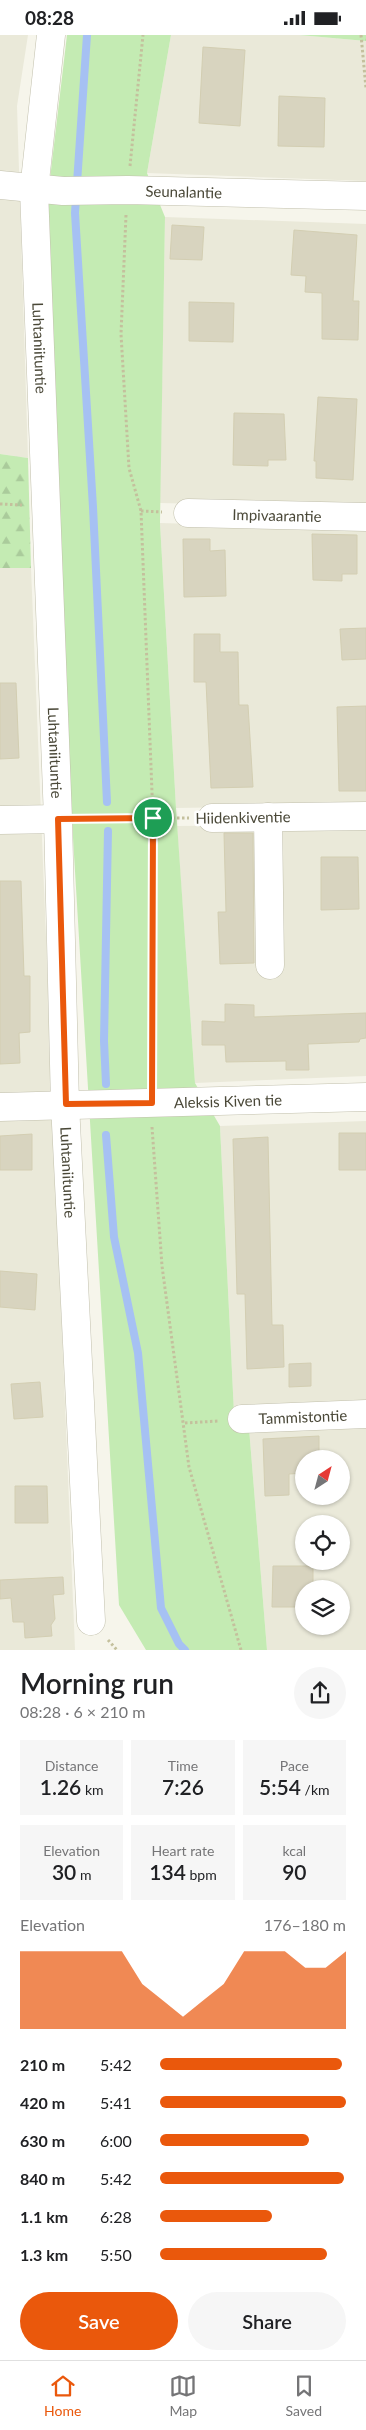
<!DOCTYPE html>
<html lang="en">
<head>
<meta charset="utf-8">
<style>
	body { margin:0; font-family:Lato,sans-serif; background:#f6f6f6; color:#202124; height:100vh; display:flex; flex-direction:column; font-size:19px; white-space:nowrap }
	* { box-sizing:border-box; margin:0 }
	p { font-size:16px; color:#757577 }
	.icon { flex:none; width:28px; height:28px; fill:none; stroke:currentColor; stroke-width:2; stroke-linecap:round; stroke-linejoin:round }
	.map { position:relative; height:1615px; overflow:hidden }
	.panel { display:flex; flex-direction:column; background:#fff; flex:1 }
	.panel>* { flex:none }
	.needle { width:32px; rotate:36deg }
	.tools { position:absolute; left:295px; top:1415px; display:grid; gap:10px }
	.tools a { display:grid; place-items:center; width:55px; height:55px; border-radius:50%; background:#fff; box-shadow:0 1px 4px #0004; font-size:25px }
	.pin { position:absolute; display:grid; place-items:center; width:42px; height:42px; color:#fff; margin:-21px; border:2px solid #fff; border-radius:50%; box-shadow:0 1px 5px #0007 }
	.round { display:grid; place-items:center; flex:none; width:52px; height:52px; border-radius:26px; background:#f6f6f6 }
	.head { display:flex; align-items:center; justify-content:space-between; height:85px; padding:0 20px }
	h1 { font-size:28px; font-weight:600; line-height:38px }
	.stats { display:grid; grid-template-columns:repeat(3,1fr); gap:8px; height:85px; padding:5px 20px }
	.stats div { display:grid; align-content:center; border-radius:0px; background:#f6f6f6; text-align:center }
	.stats b { font-size:21px; font-weight:600 }
	.stats small { font-size:14px; font-weight:400 }
	.stats p { font-size:14px }
	.chart { height:140px; padding:10px 20px }
	.chart p { display:flex; justify-content:space-between }
	.chart svg { width:100%; height:90px; margin-top:5px; fill:#ea580c; opacity:.7 }
	.primary-button { display:flex; gap:10px; margin-top:auto; padding:10px 20px }
	.primary-button a { flex:1; height:58px; border-radius:30px; background:#ea580c; color:#fff; font-size:20px; font-weight:600; line-height:58px; text-align:center }
	.primary-button a+a { background:#f6f6f6; color:#202124 }
	ul { padding:0 20px; list-style:none; font-size:16px }
	li { display:grid; grid-template-columns:80px 60px 1fr; align-items:center; height:38px }
	li i { height:12px; border-radius:6px; background:#ea580c }
	.status { display:flex; justify-content:space-between; align-items:center; height:35px; padding:0 25px; background:#fff; direction:ltr }
	.status svg { height:14px; fill:currentColor }
	.dock { display:flex; justify-content:space-around; align-items:center; height:70px; border-top:1px solid #e0e0e0; background:#fff; font-size:14px; color:#757577 }
	.dock a { display:grid; justify-items:center; gap:2px }
	.dock .on { color:#ea580c }
	.map>svg:first-child { display:block }
</style>
</head>
<body>
<div class="status"><b>08:28</b><svg viewBox="0 0 49 12"><path d="M0 12V9h3v3zM5 12V6h3v6zM10 12V3h3v9zM15 12V0h3v12zM26 1h20v11H26zM47 4h2v5h-2z"/></svg></div>
<div class="map">
<svg width="366" height="1615" viewBox="0 0 366 1615">
	<defs>
		<pattern id="forest-firs" width="22" height="20" patternUnits="userSpaceOnUse" patternTransform="scale(1.25)"><rect width="22" height="20" fill="#c4ebb3"/><path d="M5 1l3.5 6h-7zM16 11l3.5 6h-7z" fill="#aacb9b"/></pattern>
		<pattern id="park-tufts" width="24" height="20" patternUnits="userSpaceOnUse" patternTransform="scale(1.25)"><rect width="24" height="20" fill="#c4ebb3"/><path d="M3 7l-1-3M5 7V3M7 7l1-3M15 17l-1-3M17 17v-4M19 17l1-3" fill="none" stroke="#aacb9b"/></pattern>
	</defs>
	<rect width="100%" height="100%" fill="#f6f5eb"/>
	<path fill="#eae9d9" fill-rule="evenodd" d="M 0,0 L 28,0 L 17,71 L 28,423 L 0,419 Z
		M 171,0 L 299,0 L 366,6 L 366,146 L 147,138 Z
		M 165,182 L 366,189 L 366,473 L 160,468 Z
		M 160,488 L 366,494 L 366,770 L 176,773 Z
		M 0,533 L 31,533 L 75,1615 L 0,1615 Z
		M 366,789 L 366,1041 L 195,1048 L 177,791 Z
		M 366,1086 L 366,1371 L 234,1378 L 220,1091 Z
		M 366,1388 L 366,1615 L 267,1615 L 249,1393 ZM 304,1424 L 341,1424 L 341,1461 L 304,1461 ZM 304,1489 L 341,1489 L 341,1526 L 304,1526 ZM 304,1554 L 341,1554 L 341,1591 L 304,1591 Z"/>
	<path fill="#c4ebb3" d="M 67,0 L 171,0 L 147,138 L 165,182 L 160,488 L 176,773 L 195,1048 L 220,1091 L 234,1378 L 249,1393 L 267,1615 L 146,1615 L 119,1570 L 66,686 L 45,186 Z"/>
	<path fill="url(#forest-firs)" d="M 0,419 L 28,423 L 31,533 L 0,533 Z"/>
	<path fill="url(#park-tufts)" d="M 299,0 L 366,0 L 366,6 Z"/>
	<g fill="none" stroke-linecap="round" stroke-linejoin="round">
		<path stroke="#a6c1f3" stroke-width="8" d="M 87,0 L 75,178 L 93,472 L 107,767
			M 106,1049 L 104,1006 L 108,796
			M 106,1100 L 114,1202 L 138,1318 L 161,1573 L 179,1609 L 185,1615"/>
	</g>
	<path fill="#d8d4bf" stroke="#d3ceb2" d="M 203,12 L 245,15 L 240,91 L 199,88 Z
		M 279,61 L 325,63 L 324,112 L 278,111 Z
		M 172,190 L 204,192 L 202,225 L 170,224 Z
		M 294,195 L 357,200 L 353,266 L 359,266 L 358,305 L 322,304 L 322,258 L 305,257 L 306,241 L 291,240 Z
		M 189,267 L 234,268 L 233,307 L 189,306 Z
		M 318,362 L 357,364 L 353,445 L 316,443 L 316,426 L 314,426 Z
		M 234,378 L 284,379 L 286,425 L 268,425 L 268,431 L 233,430 Z
		M 312,499 L 357,500 L 357,539 L 342,539 L 342,546 L 313,545 Z
		M 183,504 L 210,504 L 210,516 L 225,515 L 226,561 L 184,562 Z
		M 366,593 L 366,624 L 342,625 L 340,594 Z
		M 194,599 L 220,599 L 220,617 L 238,617 L 239,670 L 248,670 L 253,752 L 211,753 L 206,647 L 194,647 Z
		M 0,648 L 16,648 L 19,723 L 0,724 Z
		M 366,671 L 366,756 L 339,756 L 337,672 Z
		M 224,798 L 253,798 L 254,928 L 220,929 L 218,877 L 226,877 Z
		M 321,822 L 358,822 L 359,874 L 321,875 Z
		M 0,846 L 21,846 L 24,941 L 30,941 L 30,997 L 19,998 L 20,1028 L 0,1029 Z
		M 225,969 L 254,970 L 254,982 L 366,978 L 366,1003 L 360,1004 L 359,1007 L 308,1009 L 309,1035 L 286,1035 L 286,1026 L 226,1027 L 225,1010 L 202,1010 L 202,986 L 225,987 Z
		M 339,1098 L 366,1098 L 366,1135 L 339,1135 Z
		M 32,1099 L 32,1135 L 0,1135 L 0,1101 Z
		M 268,1102 L 272,1290 L 283,1290 L 284,1332 L 247,1334 L 245,1259 L 237,1259 L 233,1104 Z
		M 0,1236 L 37,1239 L 35,1275 L 0,1272 Z
		M 311,1328 L 311,1351 L 289,1352 L 289,1329 Z
		M 40,1347 L 43,1382 L 14,1384 L 11,1349 Z
		M 319,1401 L 319,1424 L 304,1424 L 304,1438 L 289,1439 L 289,1460 L 265,1461 L 263,1404 Z
		M 15,1451 L 47,1451 L 48,1488 L 15,1488 Z
		M 273,1531 L 313,1531 L 313,1554 L 304,1554 L 304,1572 L 272,1572 Z
		M 63,1542 L 64,1559 L 53,1560 L 55,1584 L 51,1590 L 52,1601 L 25,1603 L 24,1587 L 13,1587 L 11,1563 L 0,1564 L 0,1545 Z"/>
	<g fill="none" stroke-linecap="round" stroke-linejoin="round">
		<defs>
			<g id="minor">
				<path id="s1" d="M 51,0 L 34,155 L 58,784 L 65,1069 L 91,1586"/>
				<path id="s2" d="M 0,150 L 63,156 L 128,155 L 366,161"/>
				<path id="s3" d="M 188,478 L 366,482"/>
				<path d="M 268,782 L 270,930"/>
				<path d="M 212,783 L 366,781"/>
				<path d="M 0,785 L 58,784"/>
				<path id="s4" d="M 0,1072 L 366,1062"/>
				<path id="s5" d="M 242,1384 L 366,1379"/>
			</g>
		</defs>
		<use href="#minor" stroke="#c2c0ad" stroke-width="29"/>
		<path stroke="#c4c09d" stroke-width="3" stroke-dasharray="2.5 2.5" stroke-linecap="butt" d="M 361,0 L 366,53
			M 130,131 L 143,0
			M 126,180 L 121,299 L 129,433 L 141,476 L 153,783 L 152,1044
			M 0,469 L 22,470
			M 141,476 L 162,477
			M 82,783 L 189,783
			M 152,1092 L 162,1231 L 189,1432 L 241,1615
			M 185,1388 L 218,1386
			M 108,1605 L 117,1615"/>
		<use href="#minor" stroke="#fff" stroke-width="28"/>
	</g>
	<g fill="none" stroke-linecap="round" stroke-linejoin="round">
		<defs>
			<path id="route" d="M 153,783 L 152,1068 L 66,1069 L 58,784 Z"/>
		</defs>
		<use href="#route" stroke="#fff" stroke-width="10"/>
		<use href="#route" stroke="#ea580c" stroke-width="6"/>
	</g>
	<g text-anchor="middle" dominant-baseline="central" stroke-width="5" stroke-linejoin="round" paint-order="stroke">
		<g font-size="15" fill="#4a4838" stroke="#fff">
			<text stroke="none"><textPath href="#s2" startOffset="184">Seunalantie</textPath></text>
			<text stroke="none"><textPath href="#s1" startOffset="314">Luhtaniituntie</textPath></text>
			<text stroke="none"><textPath href="#s3" startOffset="89">Impivaarantie</textPath></text>
			<text stroke="none"><textPath href="#s1" startOffset="719">Luhtaniituntie</textPath></text>
			<text transform="translate(243 782) rotate(-1)">Hiidenkiventie</text>
			<text stroke="none"><textPath href="#s4" startOffset="228">Aleksis Kiven tie</textPath></text>
			<text stroke="none"><textPath href="#s1" startOffset="1139">Luhtaniituntie</textPath></text>
			<text stroke="none"><textPath href="#s5" startOffset="61">Tammistontie</textPath></text>
		</g>
	</g>
</svg>
<div class="tools">
<a><svg class="needle" viewBox="-14 -14 28 28"><path d="M0-13l5 13h-10z" fill="#e53935"/><path d="M0 13l5-13h-10z" fill="#757577"/></svg></a>
<a><svg class="icon" aria-label="locate" viewBox="0 0 24 24"><circle cx="12" cy="12" r="6"/><path d="M12 2v4M12 18v4M2 12h4M18 12h4"/></svg></a>
<a><svg class="icon" aria-label="layers" viewBox="0 0 24 24"><path d="M12 4l9 5-9 5-9-5zM3 14l9 5 9-5"/></svg></a>
</div>
<div class="pin" style="left:153px;top:783px;background:#1e9e55"><svg class="icon" aria-label="arrive" viewBox="0 0 24 24"><path d="M6 21V4h12l-3 4 3 4H6"/></svg></div>
</div>
<section class="panel">
<div class="head"><div><h1>Morning run</h1><p>08:28 · 6 × 210 m</p></div><a class="round"><svg class="icon" aria-label="share" viewBox="0 0 24 24"><path d="M12 15V3M7 8l5-5 5 5M5 13v7h14v-7"/></svg></a></div>
<div class="stats">
<div><p>Distance</p><b>1.26<small> km</small></b></div>
<div><p>Time</p><b>7:26</b></div>
<div><p>Pace</p><b>5:54<small> /km</small></b></div>
</div>
<div class="stats">
<div><p>Elevation</p><b>30<small> m</small></b></div>
<div><p>Heart rate</p><b>134<small> bpm</small></b></div>
<div><p>kcal</p><b>90</b></div>
</div>
<div class="chart"><p><span>Elevation</span>176–180 m</p>
<svg viewBox="0 0 160 44" preserveAspectRatio="none"><path d="M0 44V6L10 6L20 6L30 6L40 6L50 6L60 22L70 30L80 38L90 30L100 22L110 6L120 6L130 6L140 14L150 14L160 6V44z"/></svg>
</div>
<ul>
<li><b>210 m</b>5:42<i style="width:98%"></i></li>
<li><b>420 m</b>5:41<i style="width:100%"></i></li>
<li><b>630 m</b>6:00<i style="width:80%"></i></li>
<li><b>840 m</b>5:42<i style="width:99%"></i></li>
<li><b>1.1 km</b>6:28<i style="width:60%"></i></li>
<li><b>1.3 km</b>5:50<i style="width:90%"></i></li>
</ul>
<div class="primary-button"><a>Save</a><a>Share</a></div>
</section>
<nav class="dock">
<a class="on"><svg class="icon" aria-label="home" viewBox="0 0 24 24"><path d="M3 11l9-7 9 7M6 9v11h12V9"/></svg>Home</a>
<a><svg class="icon" aria-label="map" viewBox="0 0 24 24"><path d="M3 6l6-2 6 2 6-2v14l-6 2-6-2-6 2zM9 4v14M15 6v14"/></svg>Map</a>
<a><svg class="icon" aria-label="saved" viewBox="0 0 24 24"><path d="M7 4h10v16l-5-4-5 4z"/></svg>Saved</a>
</nav>
</body>
</html>
